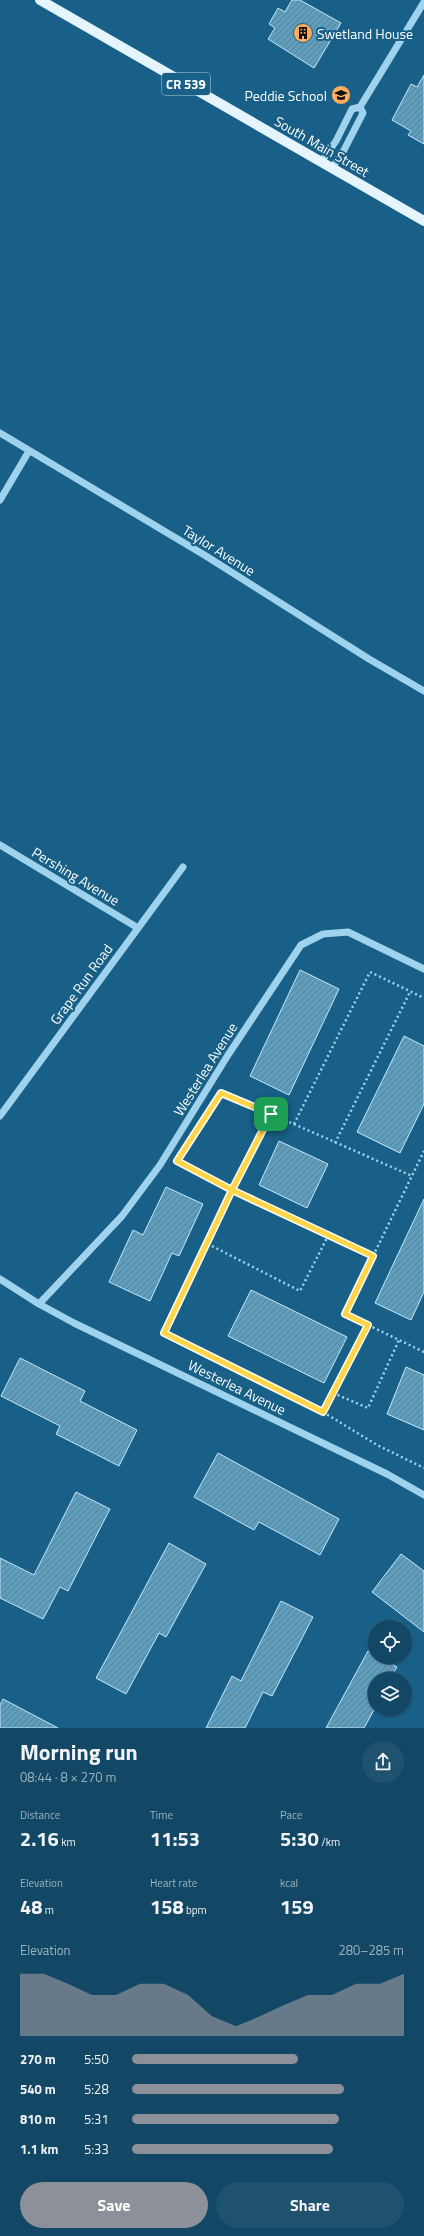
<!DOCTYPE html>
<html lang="en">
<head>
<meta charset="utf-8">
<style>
	body { margin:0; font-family:"Titillium Web",sans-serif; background:#1f526e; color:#f1f3f6; height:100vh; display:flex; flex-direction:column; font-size:15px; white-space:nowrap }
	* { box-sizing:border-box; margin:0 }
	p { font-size:13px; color:#9cb2bf }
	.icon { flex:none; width:22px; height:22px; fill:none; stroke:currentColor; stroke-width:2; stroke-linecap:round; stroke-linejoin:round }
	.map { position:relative; height:1728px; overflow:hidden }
	.side { display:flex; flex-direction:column; background:#124865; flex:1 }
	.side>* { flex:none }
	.buttons { position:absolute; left:368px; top:1620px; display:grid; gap:8px }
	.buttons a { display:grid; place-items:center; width:44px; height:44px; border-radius:50%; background:#124865; box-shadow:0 1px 3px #0004,0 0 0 1px #316079; font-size:20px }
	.pin { position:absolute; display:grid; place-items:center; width:34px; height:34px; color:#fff; margin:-17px; border-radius:8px; box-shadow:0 2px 6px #0006 }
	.round { display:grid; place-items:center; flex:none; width:42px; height:42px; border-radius:21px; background:#1f526e }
	.head { display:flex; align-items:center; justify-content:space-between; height:68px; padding:0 20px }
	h1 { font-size:22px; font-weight:700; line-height:30px }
	.stats { display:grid; grid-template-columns:repeat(3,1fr); gap:6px; height:68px; padding:4px 20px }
	.stats div { display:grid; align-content:center }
	.stats b { font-size:20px; font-weight:700 }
	.stats small { font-size:11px; font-weight:400 }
	.stats p { font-size:11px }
	.chart { height:112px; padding:8px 20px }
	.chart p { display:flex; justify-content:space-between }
	.chart svg { width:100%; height:72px; margin-top:4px; fill:#8c9099; opacity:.7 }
	.primary-button { display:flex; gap:8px; margin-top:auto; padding:8px 20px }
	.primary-button a { flex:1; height:46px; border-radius:24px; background:#8c9099; color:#fff; font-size:16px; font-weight:700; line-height:46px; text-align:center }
	.primary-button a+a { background:#1f526e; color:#f1f3f6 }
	ul { padding:0 20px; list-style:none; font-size:13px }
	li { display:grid; grid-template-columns:64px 48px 1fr; align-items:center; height:30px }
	li i { height:10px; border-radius:5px; background:#8c9099 }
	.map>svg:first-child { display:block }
</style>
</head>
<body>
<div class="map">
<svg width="424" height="1728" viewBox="0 0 424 1728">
	<defs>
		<pattern id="building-hatch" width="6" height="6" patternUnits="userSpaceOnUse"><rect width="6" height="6" fill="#5f9dbd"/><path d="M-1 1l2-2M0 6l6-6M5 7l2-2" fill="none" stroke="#588195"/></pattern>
	</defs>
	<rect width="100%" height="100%" fill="#186087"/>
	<path fill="url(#building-hatch)" stroke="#c5e8fa" d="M 292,0 L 300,0 L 341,23 L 314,68 L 268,39 L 275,28 L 269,24 L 278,8 L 285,12 Z
		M 424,75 L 424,144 L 408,135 L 411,131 L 392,120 L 411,84 L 417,87 Z
		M 300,970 L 339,989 L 289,1095 L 250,1076 Z
		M 404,1036 L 424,1046 L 424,1104 L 400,1153 L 357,1132 Z
		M 279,1141 L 328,1164 L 307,1208 L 259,1185 Z
		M 166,1187 L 203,1204 L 179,1256 L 172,1253 L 150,1301 L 109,1282 L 133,1230 L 143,1235 Z
		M 424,1199 L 424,1292 L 411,1320 L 375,1303 Z
		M 251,1290 L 347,1337 L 324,1383 L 228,1336 Z
		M 20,1358 L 85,1391 L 80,1401 L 137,1430 L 119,1466 L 56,1434 L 60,1426 L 1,1396 Z
		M 406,1367 L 424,1375 L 424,1430 L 387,1414 Z
		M 218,1453 L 339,1519 L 320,1555 L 259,1522 L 254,1530 L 194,1497 Z
		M 76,1492 L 110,1509 L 68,1591 L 60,1587 L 43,1619 L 0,1598 L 0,1558 L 34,1575 Z
		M 169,1543 L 206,1564 L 166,1637 L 159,1633 L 126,1694 L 96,1678 Z
		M 401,1554 L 424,1571 L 424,1632 L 372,1592 Z
		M 281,1601 L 313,1617 L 272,1696 L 263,1692 L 245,1728 L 206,1728 L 232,1676 L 241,1681 Z
		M 368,1651 L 375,1655 L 375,1657 L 379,1657 L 397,1667 L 390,1679 L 375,1679 L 375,1708 L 364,1728 L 326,1728 Z
		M 3,1699 L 58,1728 L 0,1728 L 0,1705 Z"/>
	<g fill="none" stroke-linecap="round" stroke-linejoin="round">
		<path stroke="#9fd3ed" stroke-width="2.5" stroke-dasharray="2 3" stroke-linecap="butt" d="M 221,1093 L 271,1114 L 232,1190 L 177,1161 Z
			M 271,1114 L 412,1176
			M 294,1124 L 370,972 L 424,998
			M 335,1143 L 410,992
			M 328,1236 L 232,1190 L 208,1244 L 300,1291 L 328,1236 L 373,1256
			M 208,1244 L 164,1333 L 323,1412
			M 368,1325 L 345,1314 L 424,1151
			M 424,1352 L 368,1325 L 323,1412 L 377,1445 L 424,1468
			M 333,1393 L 368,1408 L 399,1340"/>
		<path stroke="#9fd3ed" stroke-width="7" d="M 360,107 L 424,2
			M 321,162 L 336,141 L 352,109 L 360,107
			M 332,168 L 344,150 L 363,113 L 360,107
			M 0,433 L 206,556 L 369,659 L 424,691
			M 0,500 L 29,451
			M 0,845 L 138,928
			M 0,1116 L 183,867
			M 0,1279 L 39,1304 L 74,1323 L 387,1474 L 424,1495
			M 39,1304 L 122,1216 L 160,1165 L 228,1055 L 301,945 L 323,934 L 348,932 L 424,969"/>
		<path stroke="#e5f5ff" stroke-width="10" d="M 40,0 L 424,221"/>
	</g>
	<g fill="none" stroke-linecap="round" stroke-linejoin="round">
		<defs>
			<path id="route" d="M 271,1114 L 221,1093 L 177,1161 L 232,1190 L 164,1333 L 323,1412 L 368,1325 L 345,1314 L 373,1256 L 232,1190 L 271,1114"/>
		</defs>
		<use href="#route" stroke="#fff" stroke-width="8"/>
		<use href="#route" stroke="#ffd54a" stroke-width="5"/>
	</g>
	<defs>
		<symbol id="building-disc" viewBox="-11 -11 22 22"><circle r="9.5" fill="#ffad5b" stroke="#186087"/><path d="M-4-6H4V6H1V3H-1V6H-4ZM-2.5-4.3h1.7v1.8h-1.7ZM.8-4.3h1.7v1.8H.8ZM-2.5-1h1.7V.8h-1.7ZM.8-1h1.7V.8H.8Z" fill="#111"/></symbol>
		<symbol id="school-disc" viewBox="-11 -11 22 22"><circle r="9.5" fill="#ffad5b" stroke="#186087"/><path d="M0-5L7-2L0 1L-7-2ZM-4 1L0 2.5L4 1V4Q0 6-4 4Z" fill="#111"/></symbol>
	</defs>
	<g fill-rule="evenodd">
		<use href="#building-disc" x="292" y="22" width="22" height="22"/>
		<use href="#school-disc" x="330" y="84" width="22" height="22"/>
	</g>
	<g text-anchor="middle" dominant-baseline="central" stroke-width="4" stroke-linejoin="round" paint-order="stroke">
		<rect fill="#186087" stroke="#bacfdb" stroke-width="1" x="162" y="73" width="48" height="22" rx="3"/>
		<g font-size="13" font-weight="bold" fill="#fff">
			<text x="186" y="84">CR 539</text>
		</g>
		<g font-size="14" fill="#fff" stroke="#186087" text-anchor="start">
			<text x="317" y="33">Swetland House</text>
			<text x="327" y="95" text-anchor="end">Peddie School</text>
		</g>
		<g font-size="14" fill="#fff" stroke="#186087">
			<text transform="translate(322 146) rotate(30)">South Main Street</text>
			<text transform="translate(219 550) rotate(32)">Taylor Avenue</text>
			<text transform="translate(76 876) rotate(31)">Pershing Avenue</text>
			<text transform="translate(81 984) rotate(-54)">Grape Run Road</text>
			<text transform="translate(205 1069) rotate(-58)">Westerlea Avenue</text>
			<text transform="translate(237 1387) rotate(26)">Westerlea Avenue</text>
		</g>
	</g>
</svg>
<div class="buttons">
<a><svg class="icon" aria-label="locate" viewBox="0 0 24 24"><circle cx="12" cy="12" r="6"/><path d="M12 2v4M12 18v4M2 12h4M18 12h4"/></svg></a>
<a><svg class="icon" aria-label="layers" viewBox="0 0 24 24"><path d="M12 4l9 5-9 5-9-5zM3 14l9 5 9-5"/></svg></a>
</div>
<div class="pin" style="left:271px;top:1114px;background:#1e9e55"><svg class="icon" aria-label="arrive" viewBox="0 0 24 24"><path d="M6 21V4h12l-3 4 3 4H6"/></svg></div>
</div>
<section class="side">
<div class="head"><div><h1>Morning run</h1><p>08:44 · 8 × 270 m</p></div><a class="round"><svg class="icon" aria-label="share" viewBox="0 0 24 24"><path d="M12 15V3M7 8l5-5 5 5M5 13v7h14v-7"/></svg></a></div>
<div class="stats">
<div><p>Distance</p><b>2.16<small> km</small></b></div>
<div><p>Time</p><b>11:53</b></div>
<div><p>Pace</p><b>5:30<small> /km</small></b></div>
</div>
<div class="stats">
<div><p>Elevation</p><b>48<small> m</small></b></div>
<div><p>Heart rate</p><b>158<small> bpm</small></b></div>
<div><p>kcal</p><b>159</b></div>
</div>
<div class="chart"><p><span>Elevation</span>280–285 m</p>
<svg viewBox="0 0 160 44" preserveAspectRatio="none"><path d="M0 44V6L10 6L20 12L30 19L40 19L50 12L60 12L70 19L80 32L90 38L100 32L110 25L120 19L130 19L140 12L150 12L160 6V44z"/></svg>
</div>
<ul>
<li><b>270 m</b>5:50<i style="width:61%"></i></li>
<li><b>540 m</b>5:28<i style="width:78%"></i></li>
<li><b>810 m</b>5:31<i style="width:76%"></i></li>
<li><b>1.1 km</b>5:33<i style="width:74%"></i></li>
</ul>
<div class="primary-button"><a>Save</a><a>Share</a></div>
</section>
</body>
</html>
